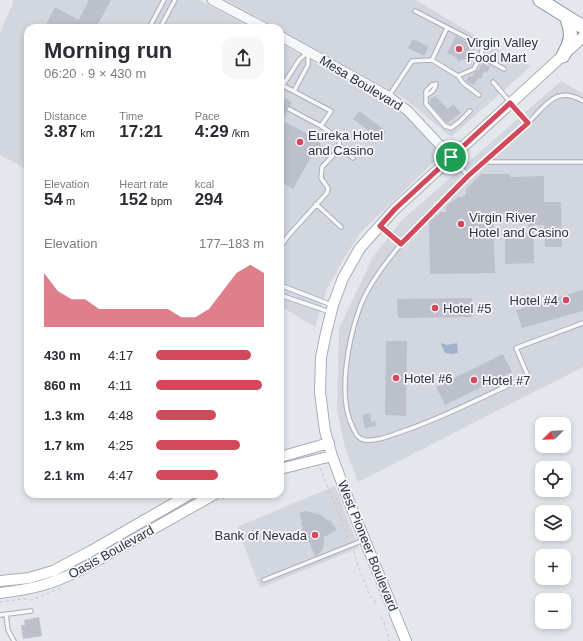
<!DOCTYPE html>
<html lang="en">
<head>
<meta charset="utf-8">
<style>
	body { margin:0; font-family:Arial,sans-serif; background:#f7f7f7; color:#2b2b33; height:100vh; display:flex; flex-direction:column; font-size:15px; white-space:nowrap }
	* { box-sizing:border-box; margin:0 }
	p { font-size:13px; color:#7c7c81 }
	.icon { flex:none; width:22px; height:22px; fill:none; stroke:currentColor; stroke-width:2; stroke-linecap:round; stroke-linejoin:round }
	.map { position:relative; flex:1; overflow:hidden }
	.drawer { position:absolute; left:24px; top:24px; width:260px; height:474px; display:flex; flex-direction:column; background:#fff; border-radius:12px; box-shadow:0 2px 6px #0003 }
	.drawer>* { flex:none }
	.needle { width:26px; rotate:247deg }
	.buttons { position:absolute; left:535px; top:417px; display:grid; gap:8px }
	.buttons a { display:grid; place-items:center; width:36px; height:36px; border-radius:8px; background:#fff; box-shadow:0 2px 6px #0003; font-size:20px }
	.pin { position:absolute; display:grid; place-items:center; width:34px; height:34px; color:#fff; margin:-17px; border:2px solid #fff; border-radius:50%; box-shadow:0 1px 4px #0007 }
	.round { display:grid; place-items:center; flex:none; width:42px; height:42px; border-radius:12px; background:#f7f7f7 }
	.headline { display:flex; align-items:center; justify-content:space-between; height:68px; padding:0 20px }
	h1 { font-size:22px; font-weight:600; line-height:30px }
	.metrics { display:grid; grid-template-columns:repeat(3,1fr); gap:6px; height:68px; padding:4px 20px }
	.metrics div { display:grid; align-content:center }
	.metrics b { font-size:17px; font-weight:600 }
	.metrics small { font-size:11px; font-weight:400 }
	.metrics p { font-size:11px }
	.chart { height:112px; padding:8px 20px }
	.chart p { display:flex; justify-content:space-between }
	.chart svg { width:100%; height:72px; margin-top:4px; fill:#d1495b; opacity:.7 }
	ul { padding:0 20px; list-style:none; font-size:13px }
	li { display:grid; grid-template-columns:64px 48px 1fr; align-items:center; height:30px }
	li i { height:10px; border-radius:5px; background:#d1495b }
	.map>svg:first-child { display:block }
</style>
</head>
<body>
<div class="map">
<svg width="583" height="641" viewBox="0 0 583 641">
	<rect width="100%" height="100%" fill="#e4e7ec"/>
	<path fill="#d2d6de" d="M 14,0 L 199,0 L 251,28 L 28,28 L 28,170 L 0,155 L 0,33 Z
		M 226,0 L 416,0 L 487,43 L 531,66 L 451,137 L 404,98 L 280,30 L 280,28 L 277,28 Z
		M 280,43 L 365,90 L 407,116 L 442,154 L 360,233 L 343,260 L 326,291 L 315,327 L 280,306 Z
		M 561,81 L 583,94 L 583,367 L 358,482 L 345,448 L 337,410 L 339,328 L 373,257 L 401,221 Z
		M 335,486 L 359,548 L 260,588 L 237,527 Z"/>
	<path fill="#9fb4cc" d="M 442,343 L 447,345 L 457,343 L 458,353 L 452,354 L 445,353 L 441,344 Z"/>
	<path fill="#bbc0ca" d="M 89,0 L 111,0 L 96,28 L 50,28 L 45,26 L 55,7 L 79,20 Z
		M 456,36 L 472,45 L 467,54 L 468,58 L 458,61 L 457,58 L 447,53 Z
		M 413,39 L 429,47 L 424,56 L 408,48 Z
		M 482,63 L 490,67 L 487,73 L 484,71 L 481,79 L 478,78 L 474,85 L 466,81 L 469,76 L 472,77 L 474,73 L 477,70 L 478,71 Z
		M 280,96 L 292,102 L 290,106 L 288,106 L 286,108 L 287,112 L 283,121 L 314,137 L 318,136 L 321,147 L 316,148 L 293,189 L 280,181 Z
		M 435,96 L 448,109 L 453,104 L 461,113 L 447,123 L 429,103 L 431,101 L 430,100 Z
		M 359,111 L 386,131 L 380,139 L 353,119 Z
		M 481,174 L 510,174 L 510,177 L 544,176 L 544,202 L 561,202 L 562,247 L 545,247 L 544,225 L 534,225 L 534,263 L 505,264 L 505,234 L 529,233 L 528,221 L 506,221 L 506,213 L 493,214 L 495,273 L 430,274 L 429,222 L 441,212 L 446,212 L 446,206 L 458,197 L 462,197 L 466,194 L 466,189 Z
		M 583,290 L 583,311 L 522,328 L 516,310 Z
		M 472,298 L 472,317 L 398,318 L 397,299 Z
		M 386,341 L 407,341 L 406,416 L 385,415 Z
		M 503,354 L 512,372 L 445,405 L 436,387 Z
		M 370,413 L 371,422 L 375,421 L 376,426 L 365,428 L 362,415 Z
		M 306,511 L 318,514 L 324,517 L 328,521 L 330,520 L 337,530 L 324,537 L 324,544 L 323,549 L 319,554 L 315,556 L 309,542 L 306,543 L 302,534 L 304,533 L 302,529 L 303,528 L 301,523 L 302,522 L 299,513 Z
		M 39,617 L 42,636 L 23,639 L 21,625 L 25,625 L 24,620 Z"/>
	<g fill="none" stroke-linecap="round" stroke-linejoin="round">
		<defs>
			<path id="service" d="M 415,11 L 483,46 L 481,56 L 504,69
				M 149,28 L 164,0
				M 160,28 L 175,0
				M 447,28 L 432,60 L 458,76 L 474,69 L 481,56
				M 28,41 L 27,43 L 28,46
				M 458,76 L 463,83 L 479,95
				M 280,84 L 331,111 L 321,126
				M 436,84 L 432,85 L 426,91 L 426,104 L 445,126 L 451,128 L 459,122 L 470,111
				M 283,85 L 299,60 L 308,52
				M 294,91 L 308,65 L 308,54
				M 426,95 C 432,93 435,90 436,84
				M 389,96 L 412,61 L 432,60
				M 289,109 L 321,126 L 338,138 L 340,148 L 353,158
				M 528,123 C 546,105 556,85 583,101
				M 483,162 L 583,162
				M 468,176 L 528,123 L 493,82
				M 316,204 L 341,227
				M 381,227 L 401,244 L 468,176 L 452,158
				M 401,244 C 386,262 368,285 360,307 C 348,340 337,397 353,428 C 356,434 358,439 365,440 C 377,441 387,437 398,433 C 442,418 485,396 528,376 L 516,348 L 583,323
				M 280,248 L 288,236 L 327,193 L 328,188 L 321,178 L 322,167 L 340,148
				M 280,285 L 332,305
				M 280,295 L 330,312
				M 264,580 L 364,540
				M 6,614 L 8,630 L 14,641
				M 0,615 L 31,611"/>
			<path id="tertiary" d="M 212,0 L 265,28
				M 280,36 L 388,96 L 408,111 L 451,157"/>
			<path id="secondary" d="M 280,457 L 329,443
				M 280,469 L 332,456
				M 0,581 L 29,578 L 53,571 L 91,551 L 190,494
				M 0,593 C 32,589 50,585 78,571 L 215,494
				M 406,641 L 348,499 L 332,456 L 325,431 L 320,392 L 321,357 L 326,333 L 333,305 L 343,278 L 360,248 L 395,209 L 583,37"/>
			<path id="motorway" d="M 540,0 L 583,27
				M 563,56 C 567,48 572,40 570,31 C 570,26 568,23 567,18"/>
		</defs>
		<use href="#service" stroke="#a9aeb7" stroke-width="5.5"/>
		<use href="#tertiary" stroke="#a9aeb7" stroke-width="11"/>
		<use href="#secondary" stroke="#a9aeb7" stroke-width="12"/>
		<use href="#motorway" stroke="#8b94a3" stroke-width="15"/>
		<path stroke="#c2c5cb" stroke-width="1" stroke-dasharray="3 3" stroke-linecap="butt" d="M 320,468 L 349,540
			M 222,499 L 236,494
			M 354,551 L 358,566 L 370,596 L 374,599 L 375,603
			M 0,602 L 22,599 L 32,600 L 61,588
			M 381,617 L 384,622 L 389,641"/>
		<use href="#service" stroke="#f7f8fa" stroke-width="3.5"/>
		<use href="#tertiary" stroke="#f7f8fa" stroke-width="9"/>
		<use href="#secondary" stroke="#fff" stroke-width="10"/>
		<use href="#motorway" stroke="#fff" stroke-width="13"/>
	</g>
	<g fill="none" stroke-linecap="round" stroke-linejoin="round">
		<defs>
			<path id="route" d="M 510,103 L 528,123 L 468,176 L 401,244 L 380,226 L 395,209 Z"/>
		</defs>
		<use href="#route" stroke="#fff" stroke-width="8"/>
		<use href="#route" stroke="#d1495b" stroke-width="5"/>
	</g>
	<g fill="#d1495b" stroke="#f4f6f9" stroke-width="1.5">
		<circle cx="459" cy="49" r="4"/>
		<circle cx="300" cy="142" r="4"/>
		<circle cx="461" cy="224" r="4"/>
		<circle cx="566" cy="300" r="4"/>
		<circle cx="435" cy="308" r="4"/>
		<circle cx="396" cy="378" r="4"/>
		<circle cx="474" cy="380" r="4"/>
		<circle cx="315" cy="535" r="4"/>
	</g>
	<g text-anchor="middle" dominant-baseline="central" stroke-width="3.5" stroke-linejoin="round" paint-order="stroke">
		<g font-size="13" fill="#2b3445" stroke="#f4f6f9" text-anchor="start">
			<text x="467" y="42">Virgin Valley<tspan x="467" dy="15">Food Mart</tspan></text>
			<text x="308" y="135">Eureka Hotel<tspan x="308" dy="15">and Casino</tspan></text>
			<text x="469" y="217">Virgin River<tspan x="469" dy="15">Hotel and Casino</tspan></text>
			<text x="558" y="300" text-anchor="end">Hotel #4</text>
			<text x="443" y="308">Hotel #5</text>
			<text x="404" y="378">Hotel #6</text>
			<text x="482" y="380">Hotel #7</text>
			<text x="307" y="535" text-anchor="end">Bank of Nevada</text>
		</g>
		<g font-size="13" fill="#2b3445" stroke="#f4f6f9">
			<text transform="translate(361 83) rotate(31)">Mesa Boulevard</text>
			<text transform="translate(368 546) rotate(68)">West Pioneer Boulevard</text>
			<text transform="translate(111 552) rotate(-29)">Oasis Boulevard</text>
		</g>
	</g>
</svg>
<div class="buttons">
<a><svg class="needle" viewBox="-14 -14 28 28"><path d="M0-13l5 13h-10z" fill="#e53935"/><path d="M0 13l5-13h-10z" fill="#7c7c81"/></svg></a>
<a><svg class="icon" aria-label="locate" viewBox="0 0 24 24"><circle cx="12" cy="12" r="6"/><path d="M12 2v4M12 18v4M2 12h4M18 12h4"/></svg></a>
<a><svg class="icon" aria-label="layers" viewBox="0 0 24 24"><path d="M12 4l9 5-9 5-9-5zM3 14l9 5 9-5"/></svg></a>
<a>+</a>
<a>−</a>
</div>
<div class="pin" style="left:451px;top:157px;background:#1e9e55"><svg class="icon" aria-label="arrive" viewBox="0 0 24 24"><path d="M6 21V4h12l-3 4 3 4H6"/></svg></div>
<section class="drawer">
<div class="headline"><div><h1>Morning run</h1><p>06:20 · 9 × 430 m</p></div><a class="round"><svg class="icon" aria-label="share" viewBox="0 0 24 24"><path d="M12 15V3M7 8l5-5 5 5M5 13v7h14v-7"/></svg></a></div>
<div class="metrics">
<div><p>Distance</p><b>3.87<small> km</small></b></div>
<div><p>Time</p><b>17:21</b></div>
<div><p>Pace</p><b>4:29<small> /km</small></b></div>
</div>
<div class="metrics">
<div><p>Elevation</p><b>54<small> m</small></b></div>
<div><p>Heart rate</p><b>152<small> bpm</small></b></div>
<div><p>kcal</p><b>294</b></div>
</div>
<div class="chart"><p><span>Elevation</span>177–183 m</p>
<svg viewBox="0 0 160 44" preserveAspectRatio="none"><path d="M0 44V11L10 22L20 27L30 27L40 33L50 33L60 33L70 33L80 33L90 33L100 38L110 38L120 33L130 22L140 11L150 6L160 11V44z"/></svg>
</div>
<ul>
<li><b>430 m</b>4:17<i style="width:88%"></i></li>
<li><b>860 m</b>4:11<i style="width:98%"></i></li>
<li><b>1.3 km</b>4:48<i style="width:56%"></i></li>
<li><b>1.7 km</b>4:25<i style="width:78%"></i></li>
<li><b>2.1 km</b>4:47<i style="width:57%"></i></li>
</ul>
</section>
</div>
</body>
</html>
